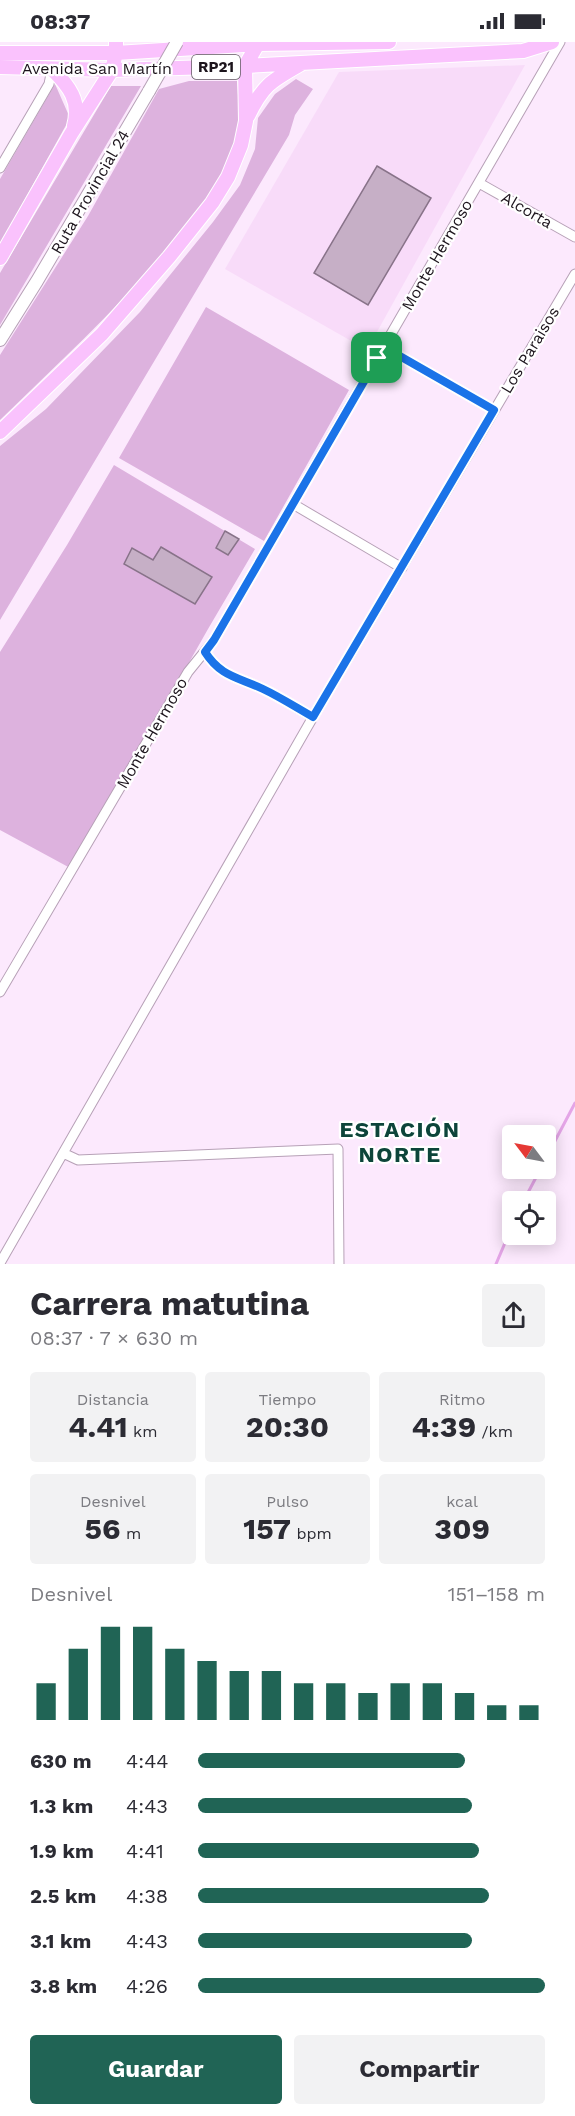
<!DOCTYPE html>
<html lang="es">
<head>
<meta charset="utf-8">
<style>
	body { margin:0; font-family:"Work Sans",sans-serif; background:#f2f2f3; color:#2b2b33; height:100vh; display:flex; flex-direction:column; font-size:22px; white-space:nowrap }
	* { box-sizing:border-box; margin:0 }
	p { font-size:20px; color:#7c7c81 }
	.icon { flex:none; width:33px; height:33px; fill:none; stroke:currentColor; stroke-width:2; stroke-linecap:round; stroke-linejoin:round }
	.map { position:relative; height:1222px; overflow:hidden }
	.side { display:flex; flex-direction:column; background:#fff; flex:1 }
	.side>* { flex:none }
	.needle { width:39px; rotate:302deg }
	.controls { position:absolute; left:502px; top:1083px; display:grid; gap:12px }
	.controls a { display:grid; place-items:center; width:54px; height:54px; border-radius:6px; background:#fff; box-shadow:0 3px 15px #0003; font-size:30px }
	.pin { position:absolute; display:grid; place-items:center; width:51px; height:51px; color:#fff; margin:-26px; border-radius:12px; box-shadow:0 3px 9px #0006 }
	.round { display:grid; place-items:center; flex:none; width:63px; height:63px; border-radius:6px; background:#f2f2f3 }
	.summary { display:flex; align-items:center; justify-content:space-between; height:102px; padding:0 30px }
	h1 { font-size:33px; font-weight:700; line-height:45px }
	.stats { display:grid; grid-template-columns:repeat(3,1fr); gap:9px; height:102px; padding:6px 30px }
	.stats div { display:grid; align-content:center; border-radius:6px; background:#f2f2f3; text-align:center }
	.stats b { font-size:30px; font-weight:700 }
	.stats small { font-size:16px; font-weight:400 }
	.stats p { font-size:16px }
	.chart { height:168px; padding:12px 30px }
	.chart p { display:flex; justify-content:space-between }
	.chart svg { width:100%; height:108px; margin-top:6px; stroke:#206455; stroke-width:6 }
	.button { display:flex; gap:12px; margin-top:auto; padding:12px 30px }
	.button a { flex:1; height:69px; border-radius:6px; background:#206455; color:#fff; font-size:24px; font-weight:700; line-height:69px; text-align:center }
	.button a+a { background:#f2f2f3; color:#2b2b33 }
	ul { padding:0 30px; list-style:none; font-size:20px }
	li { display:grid; grid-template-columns:96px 72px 1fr; align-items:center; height:45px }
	li i { height:15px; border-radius:8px; background:#206455 }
	.status { display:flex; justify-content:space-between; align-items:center; height:42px; padding:0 30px; background:#fff; direction:ltr }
	.status svg { height:16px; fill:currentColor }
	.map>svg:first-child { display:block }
</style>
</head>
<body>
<div class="status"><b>08:37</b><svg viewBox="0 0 49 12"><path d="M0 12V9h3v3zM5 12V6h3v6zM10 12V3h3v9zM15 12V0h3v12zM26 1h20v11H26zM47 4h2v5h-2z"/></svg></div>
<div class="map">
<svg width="575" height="1222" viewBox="0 0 575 1222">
	<rect width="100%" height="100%" fill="#fce9fd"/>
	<path fill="#f8dbf9" d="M 525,23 L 367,308 L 225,227 L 339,30 Z"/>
	<path fill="#ddb2de" d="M 296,37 L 313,47 L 295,73 L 289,93 L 0,578 L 0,404 L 46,367 L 140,270 L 213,180 L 240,143 L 255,107 L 258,76 L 275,52 Z
		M 189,39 L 237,39 C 239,64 240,86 233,111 C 225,135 206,157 192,176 C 136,250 66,314 0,378 L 0,313 L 88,174 L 159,47 Z
		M 55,42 L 70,76 L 0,202 L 0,137 Z
		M 111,44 L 141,44 L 0,283 L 0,231 Z
		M 206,265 L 349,348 L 264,499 L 119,416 Z
		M 114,423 L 255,507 L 208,587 L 72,827 L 0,788 L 0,610 L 67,503 Z"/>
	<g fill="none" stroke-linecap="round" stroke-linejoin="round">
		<path stroke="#e4a5e7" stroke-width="3" d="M 546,1116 L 575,1061
			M 523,1160 L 541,1126
			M 496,1222 L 513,1182"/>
	</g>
	<path fill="#c6afc6" stroke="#887389" stroke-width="1.5" d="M 377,124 L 431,156 L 368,263 L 314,231 Z
		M 225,489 L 239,497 L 228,513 L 216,506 Z
		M 161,505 L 212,535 L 195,562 L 124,522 L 132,506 L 153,518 Z"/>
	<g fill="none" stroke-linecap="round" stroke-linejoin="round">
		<defs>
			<path id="minor" d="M 0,126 L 49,42 L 52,27
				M 479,141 L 575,195
				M 384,305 L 494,368
				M 293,462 L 402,526
				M 205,610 C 223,637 237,634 263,647 C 280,655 297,666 313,675
				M 0,950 L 188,630 L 214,598 L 560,0
				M 63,1111 L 78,1118 L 338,1107 L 339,1222
				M 0,1221 L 313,675 L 575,232"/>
			<path id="secondary" d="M 0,298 L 37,239 L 149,49"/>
			<path id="primary" d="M 0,11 L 116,11 L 258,2 L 389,0
				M 0,25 L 112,28 L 245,24 L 523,9 L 552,0
				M 52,27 C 69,44 81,59 74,84
				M 248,74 C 263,43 271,39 301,22
				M 0,216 L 71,92 L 112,28 L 116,11 L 116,0
				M 0,390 L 102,292 L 169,215 L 212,161 L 228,135 L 241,103 L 246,79 L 245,24 L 259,0"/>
		</defs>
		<use href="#minor" stroke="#b7a1b7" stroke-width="11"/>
		<use href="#secondary" stroke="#b7a1b7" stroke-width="14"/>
		<use href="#primary" stroke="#fff" stroke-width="16"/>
		<use href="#minor" stroke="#fff" stroke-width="9"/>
		<use href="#secondary" stroke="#fff" stroke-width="12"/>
		<use href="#primary" stroke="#fac2fd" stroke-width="14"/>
		<defs>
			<path id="secondary-bridge" d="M 149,49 L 177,0"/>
		</defs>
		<use href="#secondary-bridge" stroke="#b7a1b7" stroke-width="14" stroke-linecap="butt"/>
		<use href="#secondary-bridge" stroke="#fff" stroke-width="12"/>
	</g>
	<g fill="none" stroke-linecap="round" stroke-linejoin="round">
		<defs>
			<path id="route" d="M 384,305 L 494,368 L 313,675 C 297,666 280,655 263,647 C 238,635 221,635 205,610 L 214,598 Z"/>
		</defs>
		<use href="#route" stroke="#fff" stroke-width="12"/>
		<use href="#route" stroke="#1a73e8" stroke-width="8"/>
	</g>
	<g text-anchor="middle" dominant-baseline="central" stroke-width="4.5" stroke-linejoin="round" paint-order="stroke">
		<rect fill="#fff" stroke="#605a60" stroke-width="1.5" x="192" y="13" width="48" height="24" rx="4.5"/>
		<g font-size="15" font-weight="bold" fill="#1c141c">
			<text x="216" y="25">RP21</text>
		</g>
		<g font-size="16" fill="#1c141c" stroke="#fff">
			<text x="97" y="26">Avenida San Martín</text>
			<text transform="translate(90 150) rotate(-60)">Ruta Provincial 24</text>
			<text transform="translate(527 168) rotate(30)">Alcorta</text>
			<text transform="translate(437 213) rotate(-60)">Monte Hermoso</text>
			<text transform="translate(530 308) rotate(-59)">Los Paraisos</text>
			<text transform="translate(152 691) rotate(-60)">Monte Hermoso</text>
		</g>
		<g font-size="22" font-weight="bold" letter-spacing="1.5" fill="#0d453a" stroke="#fff">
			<text x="400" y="1087">ESTACIÓN<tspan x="400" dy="25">NORTE</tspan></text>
		</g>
	</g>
</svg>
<div class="controls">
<a><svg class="needle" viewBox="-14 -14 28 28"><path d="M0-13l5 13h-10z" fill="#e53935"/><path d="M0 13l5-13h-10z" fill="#7c7c81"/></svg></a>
<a><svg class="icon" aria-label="locate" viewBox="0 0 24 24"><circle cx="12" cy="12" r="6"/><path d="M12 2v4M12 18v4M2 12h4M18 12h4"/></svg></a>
</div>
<div class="pin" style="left:377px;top:316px;background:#1e9e55"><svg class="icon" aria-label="arrive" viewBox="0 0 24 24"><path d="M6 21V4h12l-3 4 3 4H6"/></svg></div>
</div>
<section class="side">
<div class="summary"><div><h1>Carrera matutina</h1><p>08:37 · 7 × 630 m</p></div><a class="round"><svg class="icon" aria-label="share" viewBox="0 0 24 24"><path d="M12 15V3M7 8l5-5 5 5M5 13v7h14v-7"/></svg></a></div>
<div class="stats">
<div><p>Distancia</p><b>4.41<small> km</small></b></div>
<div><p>Tiempo</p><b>20:30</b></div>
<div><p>Ritmo</p><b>4:39<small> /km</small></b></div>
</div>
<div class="stats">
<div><p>Desnivel</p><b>56<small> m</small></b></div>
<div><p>Pulso</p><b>157<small> bpm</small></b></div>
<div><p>kcal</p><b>309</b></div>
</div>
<div class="chart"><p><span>Desnivel</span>151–158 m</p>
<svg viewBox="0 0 160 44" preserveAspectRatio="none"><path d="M5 44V29M15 44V15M25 44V6M35 44V6M45 44V15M55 44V20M65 44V24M75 44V24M85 44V29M95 44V29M105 44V33M115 44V29M125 44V29M135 44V33M145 44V38M155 44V38"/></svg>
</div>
<ul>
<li><b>630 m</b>4:44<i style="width:77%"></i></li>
<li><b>1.3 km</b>4:43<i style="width:79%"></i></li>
<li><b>1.9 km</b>4:41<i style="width:81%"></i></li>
<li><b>2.5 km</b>4:38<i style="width:84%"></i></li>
<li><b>3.1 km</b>4:43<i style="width:79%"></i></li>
<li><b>3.8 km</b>4:26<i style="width:100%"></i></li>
</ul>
<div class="button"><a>Guardar</a><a>Compartir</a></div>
</section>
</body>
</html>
